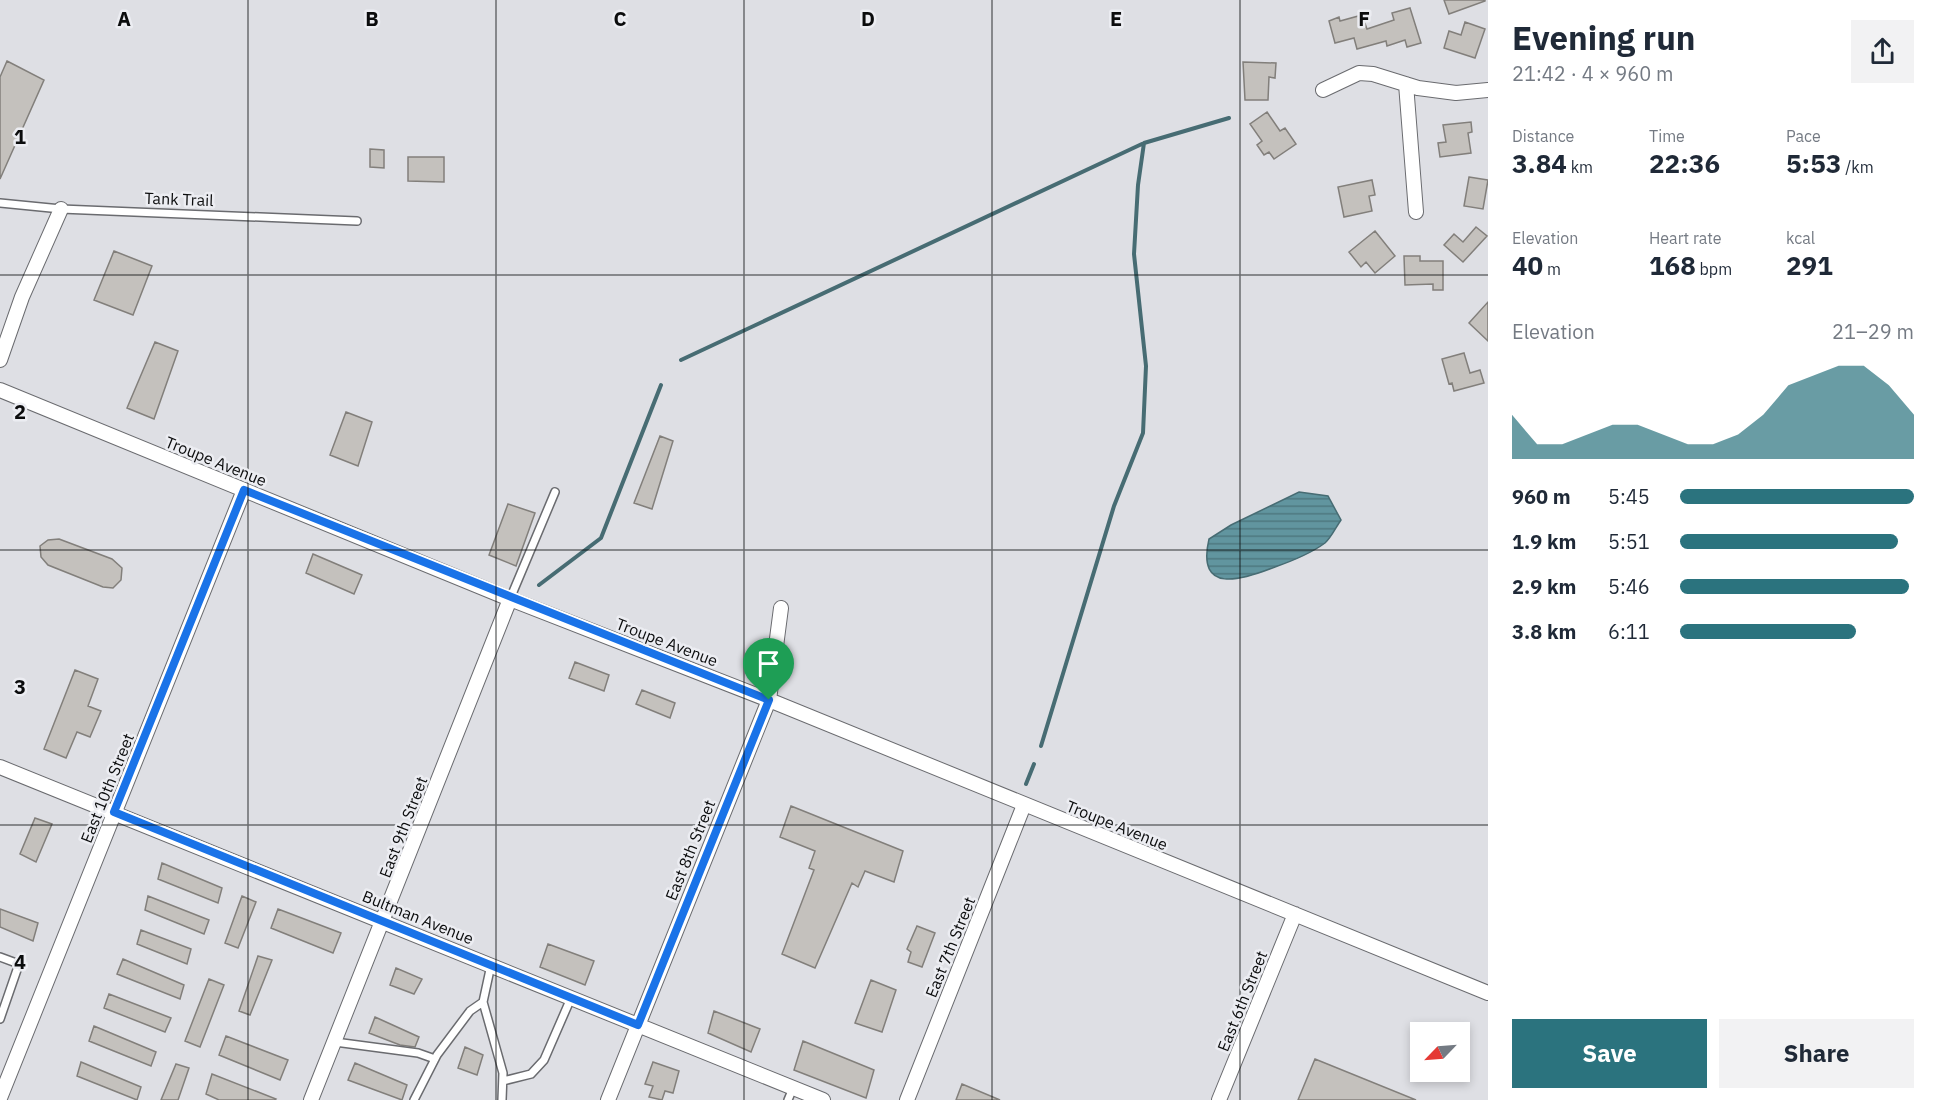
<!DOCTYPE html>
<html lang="en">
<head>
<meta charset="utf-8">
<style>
	body { margin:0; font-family:"IBM Plex Sans",sans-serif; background:#f2f2f3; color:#1f2937; height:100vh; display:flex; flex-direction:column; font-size:22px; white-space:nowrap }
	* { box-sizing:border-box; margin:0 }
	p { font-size:20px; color:#747a83 }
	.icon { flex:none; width:33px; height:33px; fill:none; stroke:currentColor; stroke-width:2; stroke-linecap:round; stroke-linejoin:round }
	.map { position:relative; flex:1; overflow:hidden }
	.details { display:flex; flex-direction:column; background:#fff; width:450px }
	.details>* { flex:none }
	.needle { width:39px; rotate:245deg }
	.fabs { position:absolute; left:1410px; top:1022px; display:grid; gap:12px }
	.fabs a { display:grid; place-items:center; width:60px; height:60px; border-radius:0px; background:#fff; box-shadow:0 3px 9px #0003; font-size:30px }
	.pin { position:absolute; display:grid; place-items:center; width:51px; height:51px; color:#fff; margin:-62px -26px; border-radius:50% 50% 50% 0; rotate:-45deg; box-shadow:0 0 6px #0007 }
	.pin .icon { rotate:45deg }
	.round { display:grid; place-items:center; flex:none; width:63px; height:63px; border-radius:0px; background:#f2f2f3 }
	.headline { display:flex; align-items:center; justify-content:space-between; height:102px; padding:0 24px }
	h1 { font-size:33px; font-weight:700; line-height:45px }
	.metrics { display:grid; grid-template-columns:repeat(3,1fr); gap:9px; height:102px; padding:6px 24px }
	.metrics div { display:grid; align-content:center }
	.metrics b { font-size:26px; font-weight:700 }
	.metrics small { font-size:16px; font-weight:400 }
	.metrics p { font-size:16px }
	.chart { height:168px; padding:12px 24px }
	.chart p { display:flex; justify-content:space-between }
	.chart svg { width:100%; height:108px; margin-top:6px; fill:#2b737e; opacity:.7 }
	.button { display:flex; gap:12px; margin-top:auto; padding:12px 24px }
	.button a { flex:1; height:69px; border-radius:0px; background:#2b737e; color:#fff; font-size:24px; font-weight:700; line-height:69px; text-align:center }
	.button a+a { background:#f2f2f3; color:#1f2937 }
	ul { padding:0 24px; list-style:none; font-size:20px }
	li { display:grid; grid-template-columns:96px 72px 1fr; align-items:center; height:45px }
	li i { height:15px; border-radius:8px; background:#2b737e }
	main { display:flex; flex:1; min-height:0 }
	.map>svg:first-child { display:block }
</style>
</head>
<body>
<main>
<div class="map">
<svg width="1488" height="1100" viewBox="0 0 1488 1100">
	<defs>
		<pattern id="water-rules" width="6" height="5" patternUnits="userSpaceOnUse" patternTransform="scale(1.5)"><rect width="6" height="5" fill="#61959f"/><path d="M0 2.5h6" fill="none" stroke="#4e7880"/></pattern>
	</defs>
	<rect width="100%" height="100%" fill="#dedfe4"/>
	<path fill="url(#water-rules)" stroke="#476c73" stroke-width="1.5" d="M 1299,492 L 1328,496 L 1341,520 C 1336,527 1331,538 1325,543 C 1310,554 1292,561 1275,567 C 1242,580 1196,595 1209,539 L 1231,525 Z"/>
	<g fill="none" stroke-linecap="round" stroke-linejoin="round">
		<path stroke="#476c73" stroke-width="4" d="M 681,360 L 1144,143 L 1229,118
			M 539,585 L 601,538 L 661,385
			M 1041,746 L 1114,506 L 1143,433 L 1146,366 L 1134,254 L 1138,185 L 1144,143
			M 1026,784 L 1034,764"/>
	</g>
	<path fill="#c4c1bd" stroke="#827f7b" stroke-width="1.5" d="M 1444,0 L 1485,0 L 1485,1 L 1449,14 Z
		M 1410,8 L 1421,43 L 1407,47 L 1405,40 L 1387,46 L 1386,41 L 1357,49 L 1354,38 L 1335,43 L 1329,21 L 1339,17 L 1340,21 L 1362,15 L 1367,29 L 1394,20 L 1392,13 Z
		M 1465,22 L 1485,29 L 1475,58 L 1444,48 L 1449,31 L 1461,35 Z
		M 7,61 L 44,80 L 0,179 L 0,77 Z
		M 1243,62 L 1276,63 L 1275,78 L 1269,77 L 1268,100 L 1245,100 Z
		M 1267,112 L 1280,131 L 1285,128 L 1296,144 L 1274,159 L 1269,152 L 1264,155 L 1257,145 L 1262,141 L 1250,124 Z
		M 1471,122 L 1472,132 L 1468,133 L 1471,153 L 1440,157 L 1438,143 L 1446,142 L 1443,125 Z
		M 370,149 L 384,150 L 384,168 L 370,167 Z
		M 408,157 L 444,157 L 444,182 L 408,181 Z
		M 1469,177 L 1488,180 L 1483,209 L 1464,206 Z
		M 1372,180 L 1375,195 L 1369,196 L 1372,211 L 1344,217 L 1338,187 Z
		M 1476,227 L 1487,236 L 1463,262 L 1444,245 L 1454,234 L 1463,242 Z
		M 1375,231 L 1395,256 L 1375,273 L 1366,262 L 1361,267 L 1349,252 Z
		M 114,251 L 152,266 L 133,315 L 94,300 Z
		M 1404,256 L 1420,256 L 1420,261 L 1443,261 L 1443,290 L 1433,290 L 1433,284 L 1405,285 Z
		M 1488,302 L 1488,341 L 1469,323 Z
		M 155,342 L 178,351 L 154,419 L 127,408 Z
		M 1464,353 L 1470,373 L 1480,370 L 1484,383 L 1454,391 L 1452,383 L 1449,384 L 1442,359 Z
		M 346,412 L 372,422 L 358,466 L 330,455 Z
		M 660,436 L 673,441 L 652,509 L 634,503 Z
		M 508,504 L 535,513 L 516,566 L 489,555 Z
		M 59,539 L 112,559 L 122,568 L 121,580 L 113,588 L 103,587 L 48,565 L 41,557 L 40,546 L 48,540 Z
		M 313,554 L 362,575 L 354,594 L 306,573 Z
		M 575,662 L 609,675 L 604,691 L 569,678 Z
		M 75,670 L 98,679 L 88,706 L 101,711 L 90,737 L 77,732 L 66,758 L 44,749 Z
		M 642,690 L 675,703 L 670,718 L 636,704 Z
		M 791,806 L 903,851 L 894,882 L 865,871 L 858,887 L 852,883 L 815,968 L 782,954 L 814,870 L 809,868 L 815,851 L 780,837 Z
		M 35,818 L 52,824 L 36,862 L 20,854 Z
		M 162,863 L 222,888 L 218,903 L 158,879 Z
		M 148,896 L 209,920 L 204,934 L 145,910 Z
		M 242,896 L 256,902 L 238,948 L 225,943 Z
		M 0,909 L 38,923 L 33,941 L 0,927 Z
		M 278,909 L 341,933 L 333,953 L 271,928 Z
		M 917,926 L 935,933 L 922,967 L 908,962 L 911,952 L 907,949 Z
		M 141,930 L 191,949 L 187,964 L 137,944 Z
		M 548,944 L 594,961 L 585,985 L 540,967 Z
		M 258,956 L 272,960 L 250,1015 L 239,1011 Z
		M 123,959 L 184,985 L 180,999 L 117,974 Z
		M 396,968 L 422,979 L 414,994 L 390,985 Z
		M 209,979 L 224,985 L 200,1047 L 185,1041 Z
		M 871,980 L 896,990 L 882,1032 L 855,1023 Z
		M 109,994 L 171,1018 L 165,1032 L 104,1008 Z
		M 714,1011 L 760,1029 L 751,1052 L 708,1033 Z
		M 375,1017 L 419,1037 L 415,1047 L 400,1045 L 369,1033 Z
		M 94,1026 L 156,1052 L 151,1066 L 89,1041 Z
		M 226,1036 L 288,1060 L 280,1080 L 219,1055 Z
		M 803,1041 L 874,1070 L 866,1098 L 794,1070 Z
		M 465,1047 L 483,1055 L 477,1075 L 458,1068 Z
		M 1315,1059 L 1416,1100 L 1298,1100 Z
		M 81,1062 L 141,1087 L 137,1100 L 77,1076 Z
		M 653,1062 L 679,1071 L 673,1093 L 665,1091 L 662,1100 L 649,1097 L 653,1086 L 645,1084 Z
		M 355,1063 L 407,1085 L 402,1100 L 348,1080 Z
		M 176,1064 L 189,1068 L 178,1100 L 161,1100 Z
		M 212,1074 L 276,1099 L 275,1100 L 219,1100 L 206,1094 Z
		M 962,1084 L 1000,1100 L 956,1100 Z"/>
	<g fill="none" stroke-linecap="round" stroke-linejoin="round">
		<defs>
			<path id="service" d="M 0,203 L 61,209 L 357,221
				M 510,599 L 555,492
				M 0,957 L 19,964 L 0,1019
				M 491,965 L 483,1002 L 503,1073 L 502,1100
				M 335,1042 L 418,1053 L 435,1059
				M 503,1081 L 531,1074 L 544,1060 L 571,998
				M 414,1100 L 437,1055 L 470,1011 L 483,1002
				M 788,1100 L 793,1088"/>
			<path id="minor" d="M 1406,84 L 1416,212
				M 1323,90 L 1359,73 L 1373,74 L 1418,88 L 1456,93 L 1488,90
				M 0,360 L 22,297 L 61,209
				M 0,390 L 510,599 L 769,700 L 1488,993
				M 0,767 L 823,1100
				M 0,1098 L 244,490
				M 311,1100 L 510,599
				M 608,1100 L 769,700 L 781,608
				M 907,1100 L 1024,805
				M 1219,1100 L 1295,914"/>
		</defs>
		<use href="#service" stroke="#6a6b6f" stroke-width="10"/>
		<use href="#minor" stroke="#6a6b6f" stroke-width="16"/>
		<use href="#service" stroke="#fff" stroke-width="7"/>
		<use href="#minor" stroke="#fff" stroke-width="14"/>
	</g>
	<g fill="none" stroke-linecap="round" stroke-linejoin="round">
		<defs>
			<path id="route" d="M 244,490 L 769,700 L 638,1025 L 114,812 Z"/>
		</defs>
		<use href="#route" stroke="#fff" stroke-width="12"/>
		<use href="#route" stroke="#1a73e8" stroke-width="8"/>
	</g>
	<path fill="none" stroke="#0b0c0d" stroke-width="1.5" stroke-opacity="0.55" d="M 248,0 L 248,1100M 496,0 L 496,1100M 744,0 L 744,1100M 992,0 L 992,1100M 1240,0 L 1240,1100M 0,275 L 1488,275M 0,550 L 1488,550M 0,825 L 1488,825"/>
	<g text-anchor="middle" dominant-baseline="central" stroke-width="5" stroke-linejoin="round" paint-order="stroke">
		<g font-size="16" fill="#0b0c0d" stroke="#ecedf2">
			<text transform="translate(179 199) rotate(2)">Tank Trail</text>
			<text transform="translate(216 461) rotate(22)">Troupe Avenue</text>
			<text transform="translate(667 642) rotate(21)">Troupe Avenue</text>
			<text transform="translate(107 788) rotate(-68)">East 10th Street</text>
			<text transform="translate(1117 825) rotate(22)">Troupe Avenue</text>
			<text transform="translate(403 827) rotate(-69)">East 9th Street</text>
			<text transform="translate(690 850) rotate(-68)">East 8th Street</text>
			<text transform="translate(418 917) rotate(22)">Bultman Avenue</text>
			<text transform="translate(950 947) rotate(-68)">East 7th Street</text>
			<text transform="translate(1242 1001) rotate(-68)">East 6th Street</text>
		</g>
	</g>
	<g font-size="20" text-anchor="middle" font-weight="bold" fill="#0b0c0d" stroke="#ecedf2" stroke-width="5" stroke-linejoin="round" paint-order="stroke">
		<text x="124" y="26">A</text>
		<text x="372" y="26">B</text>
		<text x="620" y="26">C</text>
		<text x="868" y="26">D</text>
		<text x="1116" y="26">E</text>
		<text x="1364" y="26">F</text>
		<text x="20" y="144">1</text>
		<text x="20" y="419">2</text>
		<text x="20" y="694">3</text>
		<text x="20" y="969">4</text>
	</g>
</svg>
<div class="fabs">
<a><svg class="needle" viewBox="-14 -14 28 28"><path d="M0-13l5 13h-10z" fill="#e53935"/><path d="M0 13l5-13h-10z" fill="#747a83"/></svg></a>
</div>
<div class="pin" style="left:769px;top:700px;background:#1e9e55"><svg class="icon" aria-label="arrive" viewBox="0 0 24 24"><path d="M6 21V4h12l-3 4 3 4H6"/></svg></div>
</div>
<section class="details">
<div class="headline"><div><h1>Evening run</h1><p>21:42 · 4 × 960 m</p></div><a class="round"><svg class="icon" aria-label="share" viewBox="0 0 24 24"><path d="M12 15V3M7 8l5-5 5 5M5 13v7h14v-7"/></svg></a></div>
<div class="metrics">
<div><p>Distance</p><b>3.84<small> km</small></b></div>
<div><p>Time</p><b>22:36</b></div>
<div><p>Pace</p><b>5:53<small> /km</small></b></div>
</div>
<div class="metrics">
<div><p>Elevation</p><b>40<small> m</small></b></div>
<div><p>Heart rate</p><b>168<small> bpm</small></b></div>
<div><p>kcal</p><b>291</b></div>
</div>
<div class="chart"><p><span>Elevation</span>21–29 m</p>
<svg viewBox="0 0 160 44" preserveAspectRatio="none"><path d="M0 44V26L10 38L20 38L30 34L40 30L50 30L60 34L70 38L80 38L90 34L100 26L110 14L120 10L130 6L140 6L150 14L160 26V44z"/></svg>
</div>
<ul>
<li><b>960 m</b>5:45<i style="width:100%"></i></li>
<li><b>1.9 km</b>5:51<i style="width:93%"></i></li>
<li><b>2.9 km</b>5:46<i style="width:98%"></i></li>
<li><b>3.8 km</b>6:11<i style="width:75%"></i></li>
</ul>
<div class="button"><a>Save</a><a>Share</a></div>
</section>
</main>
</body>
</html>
